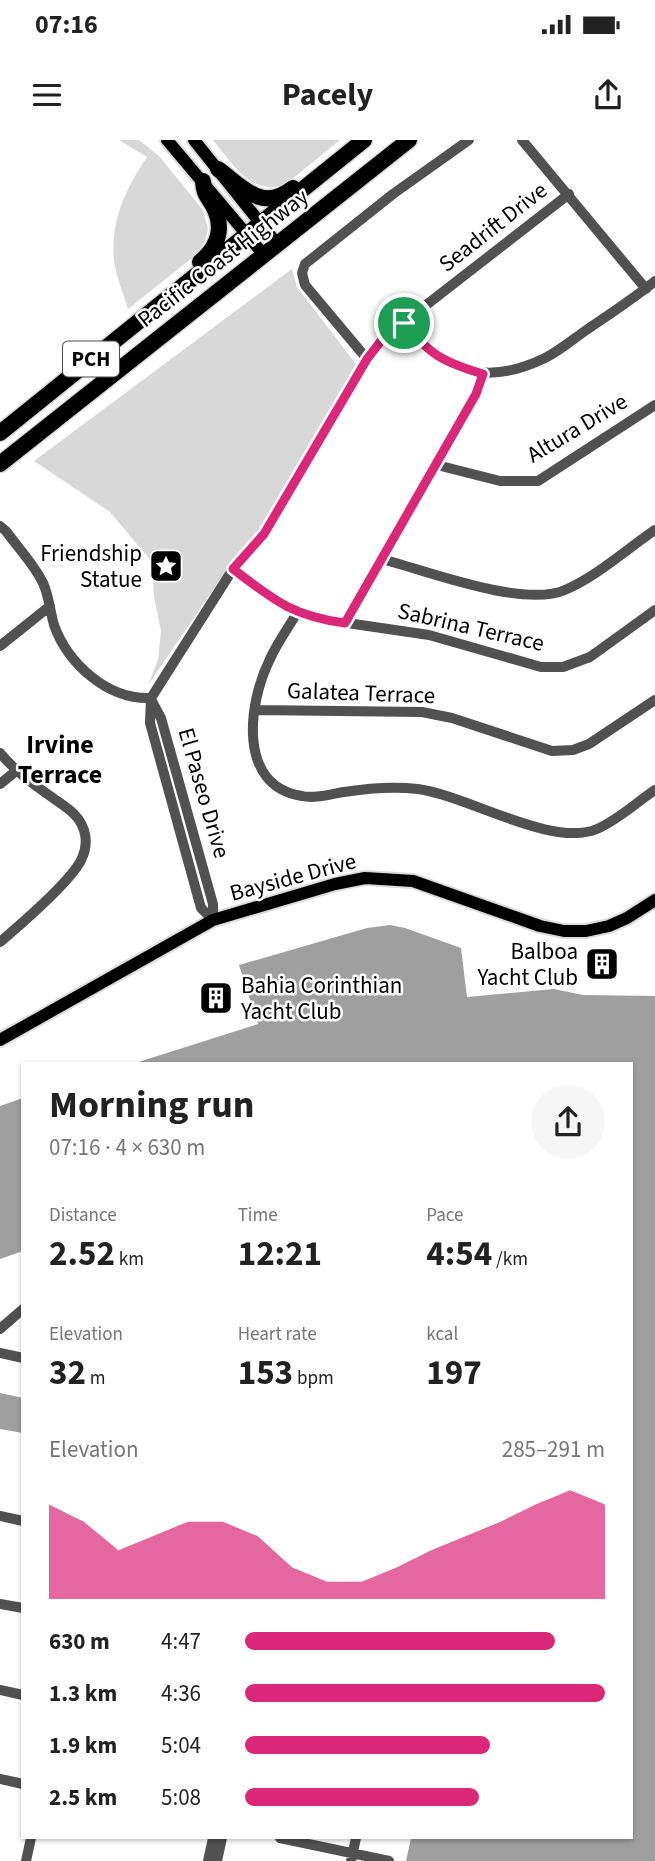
<!DOCTYPE html>
<html lang="en">
<head>
<meta charset="utf-8">
<style>
	body { margin:0; font-family:"Source Sans 3",sans-serif; background:#f6f6f6; color:#222; height:100vh; display:flex; flex-direction:column; font-size:26px; white-space:nowrap }
	* { box-sizing:border-box; margin:0 }
	p { font-size:23px; color:#767676 }
	.icon { flex:none; width:38px; height:38px; fill:none; stroke:currentColor; stroke-width:2; stroke-linecap:round; stroke-linejoin:round }
	.map { position:relative; flex:1; overflow:hidden }
	.details { position:absolute; left:21px; top:922px; width:612px; height:777px; display:flex; flex-direction:column; background:#fff; border-radius:0px; box-shadow:0 2px 5px #0004 }
	.details>* { flex:none }
	.pin { position:absolute; display:grid; place-items:center; width:60px; height:60px; color:#fff; margin:-30px; border:4px solid #fff; border-radius:50%; box-shadow:0 2px 7px #0007 }
	.round { display:grid; place-items:center; flex:none; width:74px; height:74px; border-radius:37px; background:#f6f6f6 }
	.headline { display:flex; align-items:center; justify-content:space-between; height:119px; padding:0 28px }
	h1 { font-size:38px; font-weight:700; line-height:52px }
	.stats { display:grid; grid-template-columns:repeat(3,1fr); gap:10px; height:119px; padding:7px 28px }
	.stats div { display:grid; align-content:center }
	.stats b { font-size:35px; font-weight:700 }
	.stats small { font-size:19px; font-weight:400 }
	.stats p { font-size:19px }
	.chart { height:196px; padding:14px 28px }
	.chart p { display:flex; justify-content:space-between }
	.chart svg { width:100%; height:126px; margin-top:7px; fill:#db2777; opacity:.7 }
	ul { padding:0 28px; list-style:none; font-size:23px }
	li { display:grid; grid-template-columns:112px 84px 1fr; align-items:center; height:52px }
	li i { height:18px; border-radius:9px; background:#db2777 }
	.status { display:flex; justify-content:space-between; align-items:center; height:49px; padding:0 35px; background:#fff; direction:ltr }
	.status svg { height:19px; fill:currentColor }
	header { display:flex; justify-content:space-between; align-items:center; height:91px; padding:0 28px; background:#fff; font-size:32px; font-weight:700 }
	.map>svg:first-child { display:block }
</style>
</head>
<body>
<div class="status"><b>07:16</b><svg viewBox="0 0 49 12"><path d="M0 12V9h3v3zM5 12V6h3v6zM10 12V3h3v9zM15 12V0h3v12zM26 1h20v11H26zM47 4h2v5h-2z"/></svg></div>
<header><svg class="icon" aria-label="menu" viewBox="0 0 24 24"><path d="M4 6h16M4 12h16M4 18h16"/></svg>Pacely<svg class="icon" aria-label="share" viewBox="0 0 24 24"><path d="M12 15V3M7 8l5-5 5 5M5 13v7h14v-7"/></svg></header>
<div class="map">
<svg width="655" height="1721" viewBox="0 0 655 1721">
	<rect width="100%" height="100%" fill="#fff"/>
	<path fill="#d8d8d8" d="M 119,0 L 139,0 L 159,16 L 203,70 L 208,89 L 205,101 L 197,114 L 128,169 C 124,154 116,137 114,121 C 110,81 126,48 147,17 Z
		M 213,0 L 340,0 L 286,44 C 252,58 232,23 213,0 Z
		M 292,129 L 297,147 L 356,224 L 261,391 L 228,428 L 148,545 L 158,520 L 161,491 L 154,457 L 152,422 L 110,372 L 34,321 Z"/>
	<path fill="#9f9f9f" d="M 390,785 L 405,788 L 461,808 L 467,857 L 554,849 L 583,855 L 655,856 L 655,1721 L 406,1721 L 411,1698 L 632,1698 L 632,924 L 132,924 L 258,884 L 239,825 L 367,788 Z
		M 23,958 L 23,1111 L 0,1119 L 0,966 Z
		M 0,1253 L 23,1258 L 23,1293 L 0,1289 Z"/>
	<g fill="none" stroke-linecap="round" stroke-linejoin="round">
		<defs>
			<path id="major" d="M 167,0 L 264,115
				M 194,0 L 277,104
				M 0,900 L 213,780 L 335,744 L 365,738 L 413,741 L 540,786 L 564,791 L 586,791 L 609,786 L 627,778 L 655,760"/>
			<path id="highway" d="M 218,29 C 243,47 262,73 293,48
				M 200,122 C 218,107 225,88 213,66 C 207,55 204,55 203,41
				M 0,293 L 364,0
				M 0,324 L 409,0"/>
		</defs>
		<use href="#major" stroke="#dbdbdb" stroke-width="16"/>
		<use href="#highway" stroke="#dbdbdb" stroke-width="19"/>
		<path stroke="#515151" stroke-width="10" d="M 522,0 L 646,149
			M 404,183 C 445,232 485,247 545,218 C 559,211 572,200 585,191 C 608,175 633,159 655,141
			M 367,219 L 305,145 L 302,133 L 305,124 L 393,54 L 469,0
			M 437,325 L 500,341 L 538,341 L 655,265
			M 0,386 L 6,391 C 18,408 34,424 43,443 C 49,456 50,471 54,485 C 68,524 108,560 151,558
			M 382,419 C 427,431 523,468 565,450 C 596,437 627,409 655,390
			M 233,429 L 269,456 L 297,473 L 320,479 L 429,495 L 541,527 L 563,527 L 590,517 L 655,470
			M 297,473 C 288,488 277,503 270,519 C 248,563 237,646 302,656 C 315,659 330,654 344,652 C 369,648 393,646 418,649 C 468,656 552,708 597,689 C 618,680 637,662 655,650
			M 345,483 L 437,325 L 476,254 L 483,234
			M 0,506 L 50,466
			M 152,561 L 161,578 L 213,764 L 213,780
			M 255,570 L 422,572 L 452,578 L 552,611 L 573,610 L 589,604 L 655,560
			M 0,613 C 16,632 33,644 53,658 C 60,663 68,668 74,674 C 86,686 89,703 82,718 C 73,740 20,785 0,802
			M 0,644 L 16,631
			M 213,780 L 201,768 L 150,583 L 151,558 L 233,429 L 264,394 L 367,219 L 385,197 L 569,54
			M 0,1189 L 23,1169
			M 0,1213 L 23,1218
			M 0,1376 L 23,1381
			M 0,1464 L 23,1468
			M 0,1550 L 23,1555
			M 0,1639 L 23,1644
			M 280,1698 L 389,1721
			M 26,1721 L 31,1698
			M 208,1721 L 213,1698
			M 217,1721 L 222,1698
			M 351,1721 L 356,1698"/>
		<use href="#major" stroke="#000" stroke-width="12"/>
		<use href="#highway" stroke="#000" stroke-width="16"/>
	</g>
	<g fill="none" stroke-linecap="round" stroke-linejoin="round">
		<defs>
			<path id="route" d="M 404,183 C 430,215 443,222 483,234 L 476,254 L 345,483 C 292,476 274,460 233,429 L 264,394 L 367,219 L 384,197 Z"/>
		</defs>
		<use href="#route" stroke="#fff" stroke-width="14"/>
		<use href="#route" stroke="#db2777" stroke-width="9"/>
	</g>
	<defs>
		<symbol id="sight-square" viewBox="-11 -11 22 22"><rect x="-9" y="-9" width="18" height="18" rx="4" fill="#000" stroke="#fff"/><path d="M0-6L1.8-2.2L6-1.7L2.9 1.2L3.7 5.4L0 3.3L-3.7 5.4L-2.9 1.2L-6-1.7L-1.8-2.2Z" fill="#fff"/></symbol>
		<symbol id="building-square" viewBox="-11 -11 22 22"><rect x="-9" y="-9" width="18" height="18" rx="4" fill="#000" stroke="#fff"/><path d="M-4-6H4V6H1V3H-1V6H-4ZM-2.5-4.3h1.7v1.8h-1.7ZM.8-4.3h1.7v1.8H.8ZM-2.5-1h1.7V.8h-1.7ZM.8-1h1.7V.8H.8Z" fill="#fff"/></symbol>
	</defs>
	<g fill-rule="evenodd">
		<use href="#sight-square" x="147" y="407" width="38" height="38"/>
		<use href="#building-square" x="583" y="805" width="38" height="38"/>
		<use href="#building-square" x="197" y="839" width="38" height="38"/>
	</g>
	<g text-anchor="middle" dominant-baseline="central" stroke-width="5" stroke-linejoin="round" paint-order="stroke">
		<rect fill="#fff" stroke="#4c4c4c" stroke-width="2" x="63" y="201.5" width="56" height="35" rx="5"/>
		<g font-size="21" font-weight="bold" fill="#000">
			<text x="91" y="219">PCH</text>
		</g>
		<g font-size="23" fill="#000" stroke="#fff">
			<text transform="translate(493 87) rotate(-38)">Seadrift Drive</text>
			<text transform="translate(223 118) rotate(-38)">Pacific Coast Highway</text>
			<text transform="translate(577 288) rotate(-31)">Altura Drive</text>
			<text transform="translate(471 487) rotate(13)">Sabrina Terrace</text>
			<text transform="translate(361 553) rotate(2)">Galatea Terrace</text>
			<text transform="translate(204 653) rotate(74)">El Paseo Drive</text>
			<text transform="translate(293 737) rotate(-15)">Bayside Drive</text>
		</g>
		<g font-size="23" fill="#000" stroke="#fff" text-anchor="end">
			<text x="142" y="413">Friendship<tspan x="142" dy="26">Statue</tspan></text>
			<text x="578" y="811">Balboa<tspan x="578" dy="26">Yacht Club</tspan></text>
			<text x="241" y="845" text-anchor="start">Bahia Corinthian<tspan x="241" dy="26">Yacht Club</tspan></text>
		</g>
		<g font-size="26" font-weight="bold" fill="#000" stroke="#fff">
			<text x="60" y="604">Irvine<tspan x="60" dy="30">Terrace</tspan></text>
		</g>
	</g>
</svg>
<div class="pin" style="left:404px;top:183px;background:#1e9e55"><svg class="icon" aria-label="arrive" viewBox="0 0 24 24"><path d="M6 21V4h12l-3 4 3 4H6"/></svg></div>
<section class="details">
<div class="headline"><div><h1>Morning run</h1><p>07:16 · 4 × 630 m</p></div><a class="round"><svg class="icon" aria-label="share" viewBox="0 0 24 24"><path d="M12 15V3M7 8l5-5 5 5M5 13v7h14v-7"/></svg></a></div>
<div class="stats">
<div><p>Distance</p><b>2.52<small> km</small></b></div>
<div><p>Time</p><b>12:21</b></div>
<div><p>Pace</p><b>4:54<small> /km</small></b></div>
</div>
<div class="stats">
<div><p>Elevation</p><b>32<small> m</small></b></div>
<div><p>Heart rate</p><b>153<small> bpm</small></b></div>
<div><p>kcal</p><b>197</b></div>
</div>
<div class="chart"><p><span>Elevation</span>285–291 m</p>
<svg viewBox="0 0 160 44" preserveAspectRatio="none"><path d="M0 44V11L10 17L20 27L30 22L40 17L50 17L60 22L70 33L80 38L90 38L100 33L110 27L120 22L130 17L140 11L150 6L160 11V44z"/></svg>
</div>
<ul>
<li><b>630 m</b>4:47<i style="width:86%"></i></li>
<li><b>1.3 km</b>4:36<i style="width:100%"></i></li>
<li><b>1.9 km</b>5:04<i style="width:68%"></i></li>
<li><b>2.5 km</b>5:08<i style="width:65%"></i></li>
</ul>
</section>
</div>
</body>
</html>
